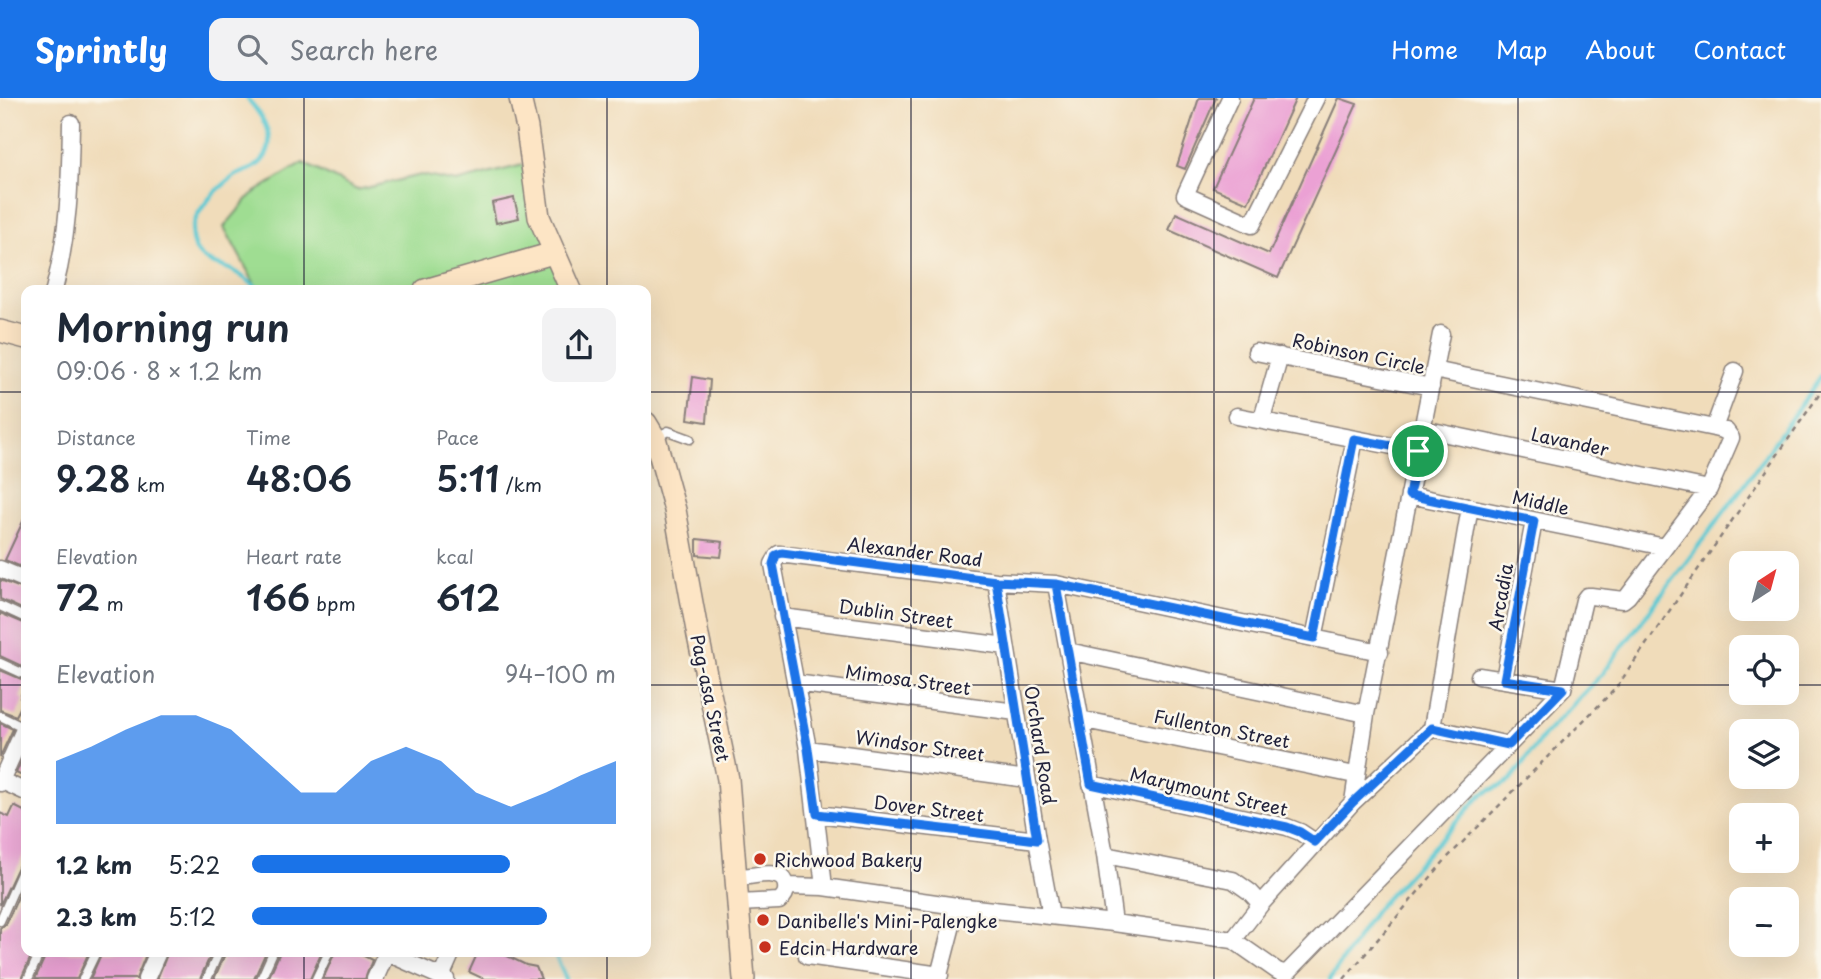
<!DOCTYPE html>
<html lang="en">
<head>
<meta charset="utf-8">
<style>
	body { margin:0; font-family:"Playpen Sans",sans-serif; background:#f2f2f3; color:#1f2937; height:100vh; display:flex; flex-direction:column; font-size:26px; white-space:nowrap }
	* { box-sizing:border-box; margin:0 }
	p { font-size:23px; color:#747a83 }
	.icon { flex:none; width:38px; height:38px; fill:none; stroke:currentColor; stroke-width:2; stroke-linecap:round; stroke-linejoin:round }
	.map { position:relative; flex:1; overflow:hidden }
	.details { position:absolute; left:21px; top:187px; width:630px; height:672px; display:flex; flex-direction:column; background:#fff; border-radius:14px; box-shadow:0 7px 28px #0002 }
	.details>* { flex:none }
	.needle { width:46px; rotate:36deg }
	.controls { position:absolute; left:1729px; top:453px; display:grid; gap:14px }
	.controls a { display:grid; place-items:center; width:70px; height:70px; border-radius:14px; background:#fff; box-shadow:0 7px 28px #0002; font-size:35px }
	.pin { position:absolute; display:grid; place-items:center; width:60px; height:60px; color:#fff; margin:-30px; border:4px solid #fff; border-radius:50%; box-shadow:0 2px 7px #0007 }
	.round { display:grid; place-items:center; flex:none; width:74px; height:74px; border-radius:14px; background:#f2f2f3 }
	.overview { display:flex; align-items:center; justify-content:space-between; height:119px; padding:0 35px }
	h1 { font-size:38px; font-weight:600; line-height:52px }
	.figures { display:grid; grid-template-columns:repeat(3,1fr); gap:10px; height:119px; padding:7px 35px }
	.figures div { display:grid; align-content:center }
	.figures b { font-size:35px; font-weight:600 }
	.figures small { font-size:19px; font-weight:400 }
	.figures p { font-size:19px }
	.chart { height:196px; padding:14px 35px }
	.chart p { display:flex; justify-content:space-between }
	.chart svg { width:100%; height:126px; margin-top:7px; fill:#1a73e8; opacity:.7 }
	ul { padding:0 35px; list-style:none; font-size:23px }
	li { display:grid; grid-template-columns:112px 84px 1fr; align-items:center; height:52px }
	li i { height:18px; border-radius:9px; background:#1a73e8 }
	header { display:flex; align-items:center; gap:42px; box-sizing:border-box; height:98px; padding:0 35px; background:#1a73e8; color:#fff }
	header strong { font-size:33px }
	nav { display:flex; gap:38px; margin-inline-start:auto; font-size:24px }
	.search { width:490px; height:63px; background:#f2f2f3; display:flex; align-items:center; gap:18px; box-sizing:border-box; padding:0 24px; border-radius:14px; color:#747a83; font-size:26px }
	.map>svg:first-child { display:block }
</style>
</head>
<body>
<header>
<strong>Sprintly</strong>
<div class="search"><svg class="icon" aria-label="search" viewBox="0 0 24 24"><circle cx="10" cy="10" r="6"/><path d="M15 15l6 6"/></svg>Search here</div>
<nav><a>Home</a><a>Map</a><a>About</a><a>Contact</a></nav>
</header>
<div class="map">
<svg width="1821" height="881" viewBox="0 0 1821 881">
	<rect width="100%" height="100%" fill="#fbf7ec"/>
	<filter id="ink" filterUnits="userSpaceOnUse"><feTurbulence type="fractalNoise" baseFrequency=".0143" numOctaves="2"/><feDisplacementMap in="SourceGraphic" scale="14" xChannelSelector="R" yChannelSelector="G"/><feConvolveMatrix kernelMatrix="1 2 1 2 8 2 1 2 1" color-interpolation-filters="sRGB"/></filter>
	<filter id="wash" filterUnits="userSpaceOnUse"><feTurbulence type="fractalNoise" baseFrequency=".00686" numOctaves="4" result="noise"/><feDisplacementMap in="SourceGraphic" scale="28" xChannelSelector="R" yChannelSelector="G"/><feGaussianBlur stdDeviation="1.57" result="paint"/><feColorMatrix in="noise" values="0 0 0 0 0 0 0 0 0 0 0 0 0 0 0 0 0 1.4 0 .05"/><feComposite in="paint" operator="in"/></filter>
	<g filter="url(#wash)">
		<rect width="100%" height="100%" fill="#f0dcba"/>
		<path fill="#9fdd92" stroke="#608066" stroke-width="2" d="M 303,65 L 357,92 L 421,77 L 456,84 L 523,67 L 562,192 L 258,192 L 224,129 L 251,97 Z"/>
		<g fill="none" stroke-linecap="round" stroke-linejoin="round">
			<path stroke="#5dc9d3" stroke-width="4.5" d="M 247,0 C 264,19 283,49 255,69 C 249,73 241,74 235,78 C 216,91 183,122 194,148 C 201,166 220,166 234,173 C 243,179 252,185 260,192
				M 554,854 L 566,881
				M 1330,881 L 1375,813 L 1481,697 L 1510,683 L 1544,637 L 1602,576 L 1745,386 L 1821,278"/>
		</g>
		<g id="blocks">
			<path fill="#eba1d4" d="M 1199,0 L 1216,0 L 1185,71 L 1177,68 Z
				M 1254,0 L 1296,0 L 1248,105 L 1213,90 Z
				M 1339,0 L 1357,6 L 1278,180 L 1169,132 L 1176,115 L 1269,156 Z
				M 514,100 L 519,120 L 496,125 L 492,105 Z
				M 693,279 L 710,282 L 707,324 L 688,321 Z
				M 26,417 L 26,471 L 5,462 Z
				M 697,441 L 723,444 L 721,459 L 697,457 Z
				M 0,482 L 26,492 L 26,513 L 0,501 Z
				M 0,515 L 26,526 L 26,570 L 0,558 Z
				M 0,572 L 26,583 L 20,600 L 24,602 L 16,618 L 0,612 Z
				M 0,625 L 13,631 L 0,659 Z
				M 26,652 L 26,680 L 16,675 Z
				M 14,708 L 26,714 L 26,752 L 0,807 L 0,715 L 9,719 Z
				M 26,781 L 26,854 L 33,854 L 21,881 L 0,881 L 0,830 L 6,826 Z
				M 47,854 L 89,854 L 77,881 L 35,881 Z
				M 102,854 L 147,854 L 136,881 L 90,881 Z
				M 168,854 L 212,854 L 200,881 L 157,881 Z
				M 226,854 L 266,854 L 254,881 L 214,881 Z
				M 280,854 L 322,854 L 310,881 L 268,881 Z
				M 335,854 L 356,854 L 372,862 L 365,881 L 323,881 Z
				M 478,854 L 499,854 L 526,867 L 536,869 L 541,881 L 484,881 L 469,874 Z"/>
		</g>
	</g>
	<g filter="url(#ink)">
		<use href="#blocks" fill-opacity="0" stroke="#897f7a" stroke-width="2"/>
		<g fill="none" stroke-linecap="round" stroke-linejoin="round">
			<defs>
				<path id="lane" d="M 655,340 L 668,333 L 690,341
					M 0,508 L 26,520
					M 0,565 L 26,577
					M 0,618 L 25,630
					M 0,823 L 26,764
					M 28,881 L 40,854
					M 83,881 L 96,854
					M 207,881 L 219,854
					M 261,881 L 273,854
					M 316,881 L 329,854"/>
				<path id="street" d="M 1230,0 L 1185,97 L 1252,127 L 1316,0
					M 54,192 C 69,134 70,86 71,25
					M 1256,254 L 1431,289
					M 1237,318 L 1418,353
					M 1262,321 L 1280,258
					M 1714,330 L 1735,273
					M 1423,331 L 1709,391
					M 1409,397 L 1665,449
					M 0,471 L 26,482
					M 996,483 L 1037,742 L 1051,817
					M 1056,486 L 1105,757 L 1114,825
					M 782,519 L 1006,548
					M 1314,540 L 1355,341
					M 1068,553 L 1366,616
					M 1479,578 L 1563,591
					M 1504,581 L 1534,423
					M 795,585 L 1016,614
					M 1080,621 L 1355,677
					M 1432,630 L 1509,647
					M 808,651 L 1027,681
					M 0,682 L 26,694
					M 0,685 L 26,627
					M 1091,686 L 1287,729 L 1300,734 L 1315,744
					M 1353,704 L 1366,616 L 1441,236
					M 817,716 L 1037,742
					M 1105,757 L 1233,782 L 1250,794 L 1261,806
					M 736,780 C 750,779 784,768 786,788 C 787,795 784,799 779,803 L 739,805
					M 786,788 L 824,789 L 957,808 L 1114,825 L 1233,842 L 1276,872 L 1281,875 L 1288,874 L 1563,591 L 1584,502 L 1587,498 L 1591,498 L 1623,502 L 1628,498 L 1709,391 L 1731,340 L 1726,333 L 1714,330 L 1434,272
					M 824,789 L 808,651 L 773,466 L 779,456 L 996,483 L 1056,486 L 1380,554
					M 1233,842 L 1261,806 L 1353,704 L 1432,630 L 1470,409
					M 385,854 L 446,881
					M 807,858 L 940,877
					M 441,879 L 452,854
					M 146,881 L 158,854
					M 375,881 L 387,854
					M 938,881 L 957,808"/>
				<path id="secondary" d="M 520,0 L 527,30 L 539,119 L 571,192
					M 425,192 L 553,155
					M 0,233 L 26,240
					M 646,325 L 655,340 L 675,412 L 698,538 L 728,681 L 744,881"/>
			</defs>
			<use href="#lane" stroke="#897f7a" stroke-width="11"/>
			<use href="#street" stroke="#897f7a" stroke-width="19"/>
			<use href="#secondary" stroke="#897f7a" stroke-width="24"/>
			<path stroke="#897f7a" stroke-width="2.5" stroke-dasharray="5 5" stroke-linecap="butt" d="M 1344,881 L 1447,760 L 1616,590 L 1821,294"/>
			<use href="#lane" stroke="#fff" stroke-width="8"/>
			<use href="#street" stroke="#fff" stroke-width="16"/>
			<use href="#secondary" stroke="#fde5c5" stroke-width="21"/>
		</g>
	</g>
	<g fill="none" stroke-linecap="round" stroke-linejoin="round" filter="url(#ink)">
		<defs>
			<path id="route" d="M 1418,353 L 1354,341 L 1314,540 L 1056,486 L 996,483 L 1037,742 L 817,716 L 808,651 L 773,466 L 776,457 L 782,455 L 996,483 L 1056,486 L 1091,686 L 1287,729 L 1300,734 L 1315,744 L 1353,704 L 1432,630 L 1509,647 L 1563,591 L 1504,582 L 1534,423 L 1409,397 L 1418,353"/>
		</defs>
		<use href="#route" stroke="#fff" stroke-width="14"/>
		<use href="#route" stroke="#1a73e8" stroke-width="9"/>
	</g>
	<path fill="none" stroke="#22223b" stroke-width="2" stroke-opacity="0.55" d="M 304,0 L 304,192M 607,0 L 607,192M 911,0 L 911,881M 1214,0 L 1214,881M 1518,0 L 1518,881M 0,294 L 26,294M 646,294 L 1821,294M 0,587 L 26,587M 646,587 L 1741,587M 1787,587 L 1821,587M 304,854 L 304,881M 607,854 L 607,881"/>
	<g fill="#c8321e" stroke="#fbf7ec" stroke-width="2.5">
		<circle cx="760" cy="761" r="7"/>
		<circle cx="763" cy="822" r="7"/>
		<circle cx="765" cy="849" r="7"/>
	</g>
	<g text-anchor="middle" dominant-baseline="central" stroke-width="5" stroke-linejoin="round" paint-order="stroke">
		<g font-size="18" fill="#22223b" stroke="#fbf7ec">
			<text transform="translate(1359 255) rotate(12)">Robinson Circle</text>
			<text transform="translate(1570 343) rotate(12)">Lavander</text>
			<text transform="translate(1541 404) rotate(12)">Middle</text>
			<text transform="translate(915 453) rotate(7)">Alexander Road</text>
			<text transform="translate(1500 499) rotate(-80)">Arcadia</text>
			<text transform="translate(896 515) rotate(8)">Dublin Street</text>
			<text transform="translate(908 581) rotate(8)">Mimosa Street</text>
			<text transform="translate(711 600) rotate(78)">Pag-asa Street</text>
			<text transform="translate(1222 630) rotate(11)">Fullenton Street</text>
			<text transform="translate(920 647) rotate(8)">Windsor Street</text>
			<text transform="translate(1041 647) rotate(81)">Orchard Road</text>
			<text transform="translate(1209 693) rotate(13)">Marymount Street</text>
			<text transform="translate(929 710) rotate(7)">Dover Street</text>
		</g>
		<g font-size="18" fill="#22223b" stroke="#fbf7ec" text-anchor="start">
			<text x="774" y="761">Richwood Bakery</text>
			<text x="777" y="822">Danibelle's Mini-Palengke</text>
			<text x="779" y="849">Edcin Hardware</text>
		</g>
	</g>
</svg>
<div class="controls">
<a><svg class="needle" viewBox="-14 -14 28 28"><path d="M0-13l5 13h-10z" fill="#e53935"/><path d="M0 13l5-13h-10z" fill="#747a83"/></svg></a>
<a><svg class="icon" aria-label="locate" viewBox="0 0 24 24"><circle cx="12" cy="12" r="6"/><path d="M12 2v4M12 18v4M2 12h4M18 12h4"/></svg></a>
<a><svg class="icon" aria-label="layers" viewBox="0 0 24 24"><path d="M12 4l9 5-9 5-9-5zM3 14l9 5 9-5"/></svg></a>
<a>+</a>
<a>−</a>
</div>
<div class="pin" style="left:1418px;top:353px;background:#1e9e55"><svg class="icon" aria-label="arrive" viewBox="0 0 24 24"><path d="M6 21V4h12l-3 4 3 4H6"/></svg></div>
<section class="details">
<div class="overview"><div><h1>Morning run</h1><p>09:06 · 8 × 1.2 km</p></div><a class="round"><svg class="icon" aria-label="share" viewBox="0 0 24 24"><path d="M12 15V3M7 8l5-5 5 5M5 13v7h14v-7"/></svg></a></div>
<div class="figures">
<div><p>Distance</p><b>9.28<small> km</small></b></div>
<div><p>Time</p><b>48:06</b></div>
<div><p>Pace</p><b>5:11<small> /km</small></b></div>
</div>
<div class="figures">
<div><p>Elevation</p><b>72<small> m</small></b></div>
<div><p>Heart rate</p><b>166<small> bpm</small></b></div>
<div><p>kcal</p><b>612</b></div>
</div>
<div class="chart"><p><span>Elevation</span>94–100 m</p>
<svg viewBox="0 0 160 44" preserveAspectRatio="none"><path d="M0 44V22L10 17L20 11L30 6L40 6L50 11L60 22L70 33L80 33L90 22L100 17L110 22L120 33L130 38L140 33L150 27L160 22V44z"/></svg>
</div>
<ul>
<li><b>1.2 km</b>5:22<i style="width:71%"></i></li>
<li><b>2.3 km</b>5:12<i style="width:81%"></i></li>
</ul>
</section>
</div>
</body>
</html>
